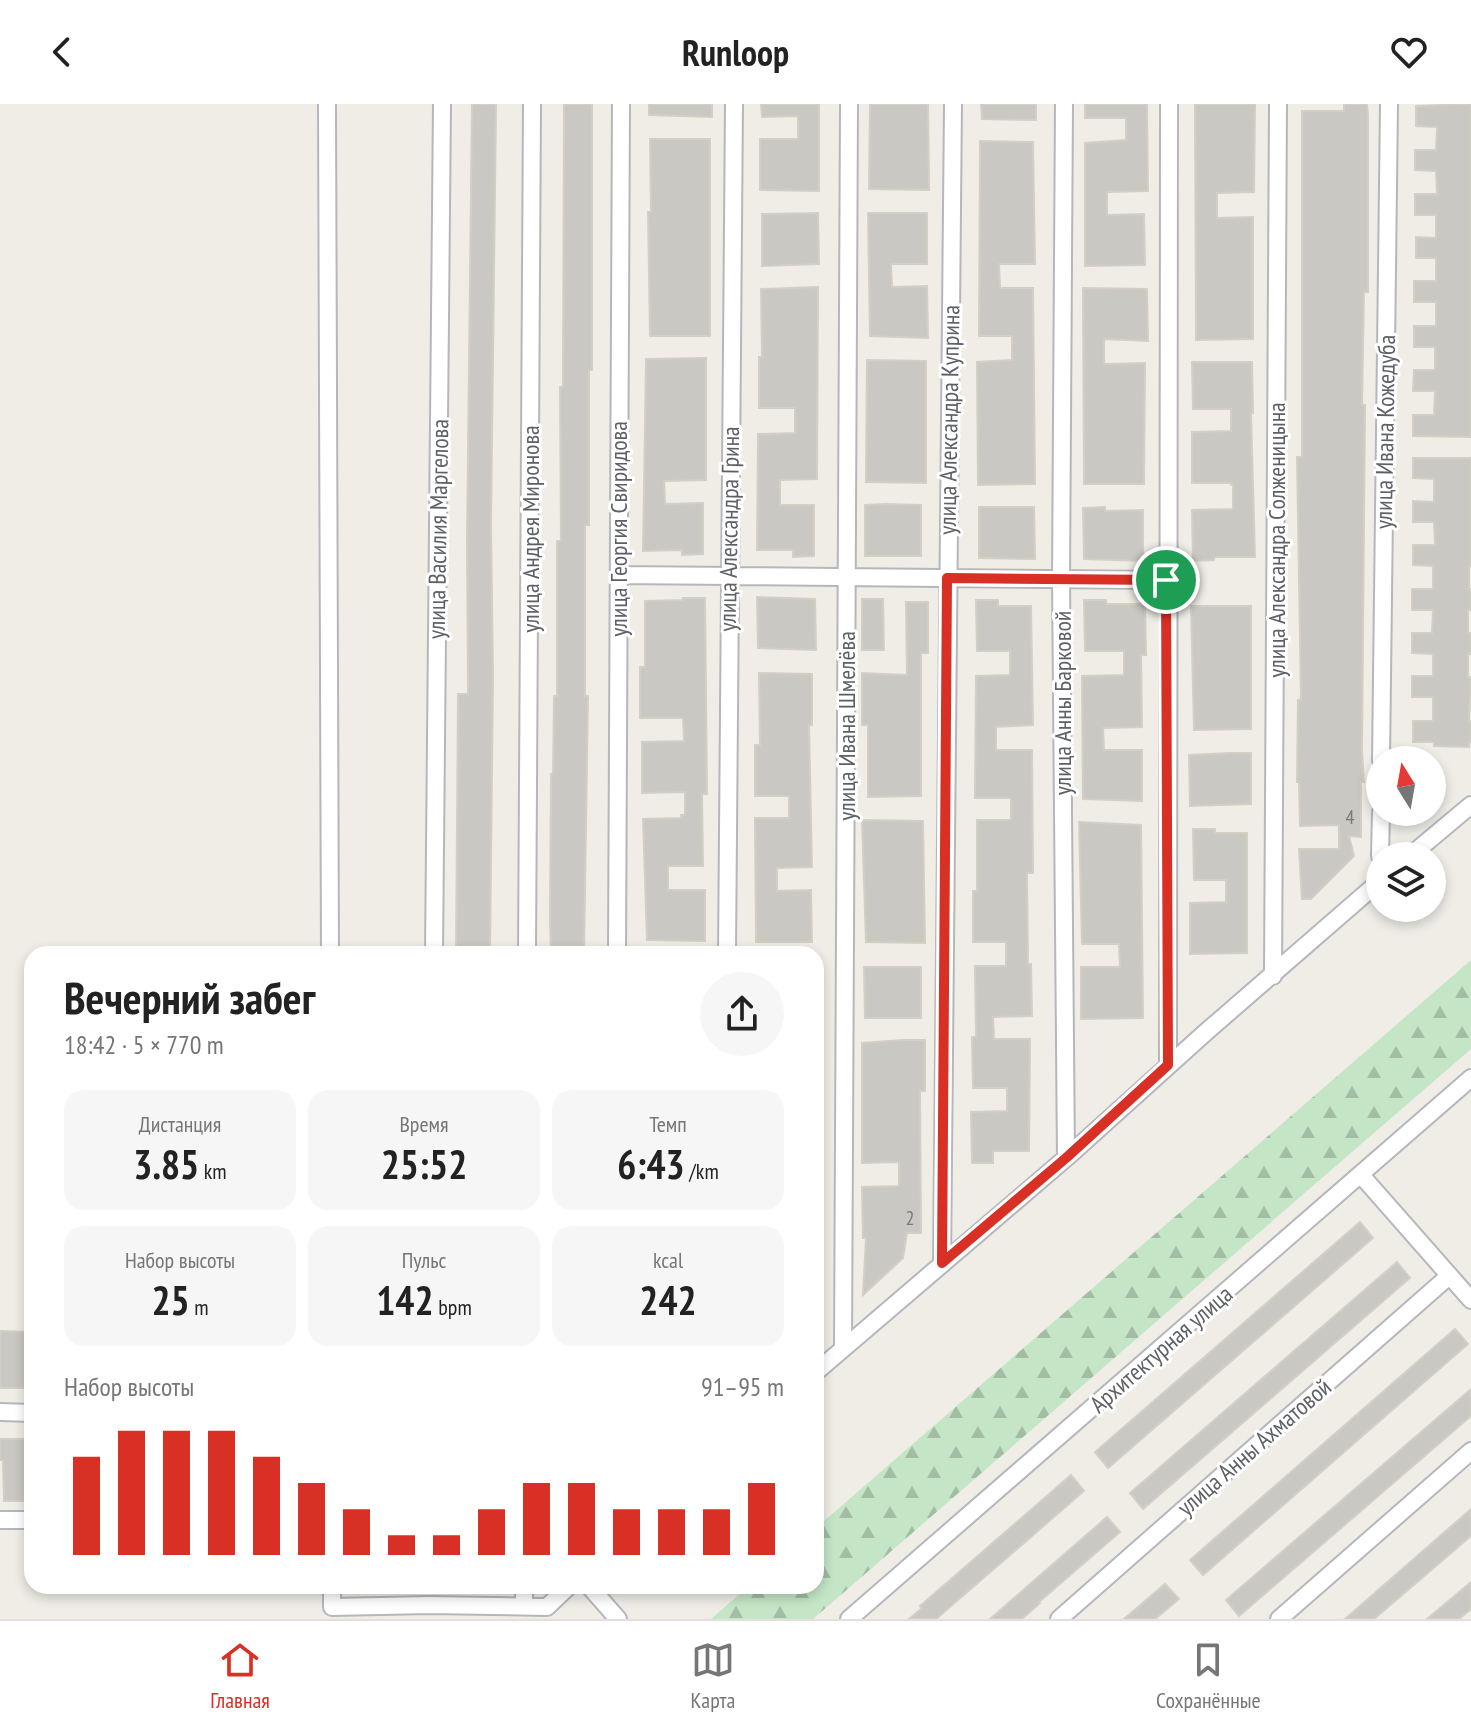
<!DOCTYPE html>
<html lang="ru">
<head>
<meta charset="utf-8">
<style>
	body { margin:0; font-family:"PT Sans Narrow",sans-serif; background:#f6f6f6; color:#222; height:100vh; display:flex; flex-direction:column; font-size:30px; white-space:nowrap }
	* { box-sizing:border-box; margin:0 }
	p { font-size:26px; color:#767676 }
	.icon { flex:none; width:44px; height:44px; fill:none; stroke:currentColor; stroke-width:2; stroke-linecap:round; stroke-linejoin:round }
	.map { position:relative; flex:1; overflow:hidden }
	.side { position:absolute; left:24px; top:842px; width:800px; height:648px; display:flex; flex-direction:column; background:#fff; border-radius:24px; box-shadow:0 4px 12px #0003 }
	.side>* { flex:none }
	.needle { width:52px; rotate:349deg }
	.tools { position:absolute; left:1366px; top:642px; display:grid; gap:16px }
	.tools a { display:grid; place-items:center; width:80px; height:80px; border-radius:50%; background:#fff; box-shadow:0 4px 12px #0003; font-size:40px }
	.pin { position:absolute; display:grid; place-items:center; width:68px; height:68px; color:#fff; margin:-34px; border:4px solid #fff; border-radius:50%; box-shadow:0 2px 8px #0007 }
	.round { display:grid; place-items:center; flex:none; width:84px; height:84px; border-radius:42px; background:#f6f6f6 }
	.summary { display:flex; align-items:center; justify-content:space-between; height:136px; padding:0 40px }
	h1 { font-size:44px; font-weight:700; line-height:60px }
	.stats { display:grid; grid-template-columns:repeat(3,1fr); gap:12px; height:136px; padding:8px 40px }
	.stats div { display:grid; align-content:center; border-radius:20px; background:#f6f6f6; text-align:center }
	.stats b { font-size:40px; font-weight:700 }
	.stats small { font-size:22px; font-weight:400 }
	.stats p { font-size:22px }
	.chart { height:224px; padding:16px 40px }
	.chart p { display:flex; justify-content:space-between }
	.chart svg { width:100%; height:144px; margin-top:8px; stroke:#d93025; stroke-width:6 }
	header { display:flex; justify-content:space-between; align-items:center; height:104px; padding:0 40px; background:#fff; font-size:36px; font-weight:700 }
	.tabs { display:flex; justify-content:space-around; align-items:center; height:112px; border-top:2px solid #e0e0e0; background:#fff; font-size:22px; color:#767676 }
	.tabs a { display:grid; justify-items:center; gap:4px }
	.tabs .on { color:#d93025 }
	.map>svg:first-child { display:block }
</style>
</head>
<body>
<header><svg class="icon" aria-label="back" viewBox="0 0 24 24"><path d="M15 5l-7 7 7 7"/></svg>Runloop<svg class="icon" aria-label="heart" viewBox="0 0 24 24"><path d="M12 20l-8-8c-3-5 5-10 8-4 3-6 11-1 8 4z"/></svg></header>
<div class="map">
<svg width="1471" height="1515" viewBox="0 0 1471 1515">
	<defs>
		<pattern id="forest-firs" width="22" height="20" patternUnits="userSpaceOnUse" patternTransform="scale(2)"><rect width="22" height="20" fill="#c4e5c6"/><path d="M5 1l3.5 6h-7zM16 11l3.5 6h-7z" fill="#a2bda4"/></pattern>
	</defs>
	<rect width="100%" height="100%" fill="#efede6"/>
	<path fill="url(#forest-firs)" d="M 1471,856 L 1471,945 L 813,1515 L 711,1515 L 749,1482 L 816,1482 L 816,1424 Z"/>
	<path fill="#cac8c2" stroke="#d3cfc4" stroke-width="2" d="M 472,0 L 496,0 L 491,420 L 493,573 L 490,850 L 456,850 L 458,590 L 468,590 L 467,436 Z
		M 564,0 L 592,0 L 592,266 L 589,266 L 589,421 L 585,421 L 585,592 L 588,592 L 584,850 L 551,850 L 550,815 L 551,670 L 553,670 L 554,592 L 557,592 L 557,437 L 561,437 L 560,283 L 563,283 Z
		M 649,0 L 712,0 L 712,13 L 649,11 Z
		M 761,0 L 819,0 L 819,87 L 760,86 L 760,35 L 798,35 L 798,12 L 762,13 Z
		M 870,0 L 928,0 L 929,86 L 869,85 Z
		M 981,0 L 1036,0 L 1036,16 L 982,15 Z
		M 1085,0 L 1147,0 L 1148,87 L 1107,88 L 1107,111 L 1144,110 L 1145,161 L 1085,162 L 1085,39 L 1126,36 L 1126,14 L 1085,14 Z
		M 1195,0 L 1255,0 L 1254,88 L 1217,89 L 1217,114 L 1253,113 L 1253,235 L 1196,236 Z
		M 1344,0 L 1367,0 L 1368,11 L 1368,188 L 1364,188 L 1362,301 L 1365,301 L 1362,647 L 1364,678 L 1361,678 L 1361,733 L 1349,732 L 1354,752 L 1311,795 L 1302,795 L 1299,745 L 1339,745 L 1339,721 L 1300,722 L 1299,678 L 1297,678 L 1298,596 L 1301,596 L 1297,353 L 1302,353 L 1302,7 L 1344,7 Z
		M 1471,0 L 1471,333 L 1413,332 L 1413,311 L 1434,311 L 1435,287 L 1413,287 L 1414,266 L 1435,266 L 1435,243 L 1414,243 L 1414,222 L 1436,222 L 1436,198 L 1414,198 L 1414,177 L 1436,177 L 1436,154 L 1416,154 L 1416,133 L 1436,134 L 1436,111 L 1415,111 L 1415,90 L 1437,90 L 1436,67 L 1415,66 L 1415,46 L 1436,46 L 1437,23 L 1416,22 L 1416,2 Z
		M 650,35 L 710,35 L 710,232 L 650,232 L 648,108 L 651,108 Z
		M 980,37 L 1033,38 L 1035,160 L 999,160 L 1000,184 L 1033,184 L 1035,380 L 978,381 L 977,258 L 1012,256 L 1012,232 L 979,232 Z
		M 818,109 L 819,160 L 762,162 L 762,110 Z
		M 868,109 L 927,109 L 927,160 L 891,160 L 892,183 L 927,182 L 928,234 L 870,232 Z
		M 818,183 L 817,375 L 780,376 L 780,401 L 814,401 L 814,452 L 793,453 L 793,446 L 757,446 L 758,330 L 795,329 L 795,304 L 759,304 L 759,253 L 762,253 L 761,185 Z
		M 1083,184 L 1147,185 L 1148,237 L 1104,235 L 1104,260 L 1145,259 L 1144,380 L 1084,380 Z
		M 706,254 L 706,376 L 664,377 L 665,400 L 703,399 L 703,450 L 682,451 L 682,446 L 643,447 L 646,255 Z
		M 867,256 L 926,257 L 926,379 L 866,378 Z
		M 1192,258 L 1252,258 L 1253,309 L 1251,309 L 1255,453 L 1214,453 L 1214,456 L 1193,457 L 1192,406 L 1233,405 L 1233,382 L 1230,379 L 1192,379 L 1192,328 L 1231,327 L 1231,305 L 1193,305 Z
		M 1413,354 L 1471,354 L 1471,462 L 1469,462 L 1469,485 L 1471,485 L 1471,506 L 1468,506 L 1468,529 L 1471,529 L 1471,550 L 1468,550 L 1468,573 L 1471,573 L 1469,617 L 1471,617 L 1471,638 L 1469,638 L 1469,643 L 1434,642 L 1434,638 L 1413,638 L 1413,617 L 1433,617 L 1433,593 L 1412,593 L 1412,572 L 1433,572 L 1433,550 L 1412,549 L 1412,529 L 1432,529 L 1433,506 L 1412,506 L 1412,485 L 1433,485 L 1433,462 L 1413,461 L 1413,441 L 1435,441 L 1434,418 L 1413,418 L 1413,397 L 1434,398 L 1434,375 L 1413,374 Z
		M 886,400 L 921,401 L 921,452 L 865,452 L 865,401 Z
		M 979,403 L 1034,403 L 1035,455 L 979,454 Z
		M 1105,403 L 1105,407 L 1143,406 L 1143,457 L 1084,455 L 1083,404 Z
		M 757,493 L 815,495 L 816,546 L 758,544 Z
		M 683,494 L 705,494 L 707,690 L 702,690 L 703,762 L 668,762 L 668,786 L 705,786 L 705,837 L 647,836 L 643,715 L 681,714 L 681,711 L 685,711 L 685,688 L 642,689 L 642,638 L 684,637 L 683,614 L 640,614 L 640,563 L 645,563 L 645,497 L 683,496 Z
		M 862,495 L 883,495 L 884,546 L 862,546 Z
		M 976,496 L 998,496 L 998,502 L 1031,502 L 1033,621 L 996,623 L 996,646 L 1032,646 L 1033,769 L 1027,769 L 1028,860 L 1031,860 L 1032,912 L 993,913 L 994,935 L 1030,935 L 1029,1047 L 993,1047 L 993,1059 L 972,1059 L 971,1008 L 1007,1007 L 1007,984 L 973,984 L 972,933 L 976,933 L 975,862 L 1006,862 L 1006,838 L 973,838 L 973,787 L 977,787 L 977,716 L 1011,716 L 1011,694 L 975,694 L 976,572 L 1010,571 L 1010,547 L 977,547 Z
		M 1084,496 L 1106,496 L 1106,500 L 1145,500 L 1146,551 L 1141,551 L 1142,623 L 1103,624 L 1104,646 L 1142,646 L 1142,697 L 1083,695 L 1082,572 L 1124,571 L 1124,547 L 1085,547 Z
		M 906,498 L 928,498 L 928,549 L 921,549 L 921,692 L 868,693 L 868,621 L 862,621 L 862,569 L 907,571 Z
		M 1191,502 L 1251,502 L 1251,625 L 1194,626 Z
		M 759,569 L 812,570 L 812,621 L 809,621 L 812,763 L 777,764 L 777,787 L 811,786 L 812,838 L 756,838 L 755,714 L 789,714 L 789,692 L 755,692 L 755,641 L 760,641 Z
		M 1229,649 L 1251,649 L 1251,700 L 1190,702 L 1189,651 Z
		M 862,716 L 923,717 L 925,839 L 866,838 Z
		M 1079,718 L 1141,721 L 1143,914 L 1081,915 L 1081,863 L 1120,863 L 1119,840 L 1082,840 Z
		M 1193,725 L 1215,725 L 1215,729 L 1247,729 L 1247,849 L 1190,850 L 1190,799 L 1226,798 L 1226,776 L 1194,776 Z
		M 864,863 L 921,863 L 921,914 L 865,914 Z
		M 903,936 L 925,936 L 925,987 L 920,987 L 921,1129 L 907,1129 L 903,1154 L 863,1191 L 866,1134 L 863,1134 L 862,1083 L 899,1082 L 899,1058 L 862,1059 L 862,939 Z
		M 1360,1118 L 1373,1134 L 1108,1364 L 1095,1348 Z
		M 1397,1158 L 1410,1174 L 1143,1405 L 1130,1389 Z
		M 1455,1225 L 1468,1240 L 1203,1471 L 1190,1456 Z
		M 0,1227 L 32,1228 L 32,1284 L 0,1284 Z
		M 1471,1285 L 1471,1312 L 1239,1512 L 1226,1496 Z
		M 0,1335 L 32,1335 L 32,1397 L 4,1397 L 3,1356 L 0,1356 Z
		M 1071,1371 L 1084,1387 L 936,1515 L 909,1515 L 922,1504 L 920,1502 Z
		M 1471,1405 L 1471,1432 L 1374,1515 L 1345,1515 Z
		M 1107,1413 L 1120,1428 L 1039,1498 L 1040,1499 L 1022,1515 L 990,1515 Z
		M 1471,1478 L 1471,1505 L 1459,1515 L 1427,1515 Z
		M 1165,1480 L 1179,1495 L 1155,1515 L 1124,1515 Z"/>
	<g fill="none" stroke-linecap="round" stroke-linejoin="round">
		<defs>
			<path id="minor" d="M 327,0 L 330,850
				M 1064,0 L 1061,475 L 1066,1054
				M 618,471 L 1166,476
				M 1381,656 L 1389,0
				M 1380,752 L 1381,708
				M 1410,752 L 1471,701
				M 434,850 L 442,0
				M 527,850 L 532,0
				M 617,850 L 621,0
				M 727,850 L 734,0
				M 1273,872 L 1278,0
				M 1168,961 L 1169,0
				M 1361,1071 L 1471,1196
				M 942,1159 L 953,0
				M 843,1243 L 849,0
				M 816,1268 L 1066,1054 L 1206,928 L 1380,777
				M 0,1308 L 32,1309
				M 0,1416 L 32,1416
				M 332,1482 L 332,1503 L 429,1501 L 547,1503 L 569,1482
				M 589,1482 L 618,1515
				M 524,1502 L 524,1482
				M 849,1515 L 1471,974
				M 1059,1515 L 1449,1172
				M 1279,1515 L 1471,1347"/>
		</defs>
		<use href="#minor" stroke="#b6b7bb" stroke-width="20"/>
		<use href="#minor" stroke="#fff" stroke-width="16"/>
	</g>
	<g fill="none" stroke-linecap="round" stroke-linejoin="round">
		<defs>
			<path id="route" d="M 947,474 L 1166,476 L 1168,961 L 1066,1054 L 942,1159 Z"/>
		</defs>
		<use href="#route" stroke="#fff" stroke-width="16"/>
		<use href="#route" stroke="#d93025" stroke-width="10"/>
	</g>
	<g text-anchor="middle" dominant-baseline="central" stroke-width="6" stroke-linejoin="round" paint-order="stroke">
		<g font-size="20" fill="#787a7c">
			<text x="1350" y="713">4</text>
			<text x="910" y="1114">2</text>
		</g>
		<g font-size="24" fill="#5d6065" stroke="#fff">
			<text transform="translate(949 316) rotate(-89)">улица Александра Куприна</text>
			<text transform="translate(1385 328) rotate(-89)">улица Ивана Кожедуба</text>
			<text transform="translate(438 425) rotate(-89)">улица Василия Маргелова</text>
			<text transform="translate(530 425) rotate(-90)">улица Андрея Миронова</text>
			<text transform="translate(618 425) rotate(-90)">улица Георгия Свиридова</text>
			<text transform="translate(729 425) rotate(-89)">улица Александра Грина</text>
			<text transform="translate(1276 436) rotate(-90)">улица Александра Солженицына</text>
			<text transform="translate(1062 599) rotate(-90)">улица Анны Барковой</text>
			<text transform="translate(846 622) rotate(-90)">улица Ивана Шмелёва</text>
			<text transform="translate(1161 1245) rotate(-41)">Архитектурная улица</text>
			<text transform="translate(1254 1343) rotate(-41)">улица Анны Ахматовой</text>
		</g>
	</g>
</svg>
<div class="tools">
<a><svg class="needle" viewBox="-14 -14 28 28"><path d="M0-13l5 13h-10z" fill="#e53935"/><path d="M0 13l5-13h-10z" fill="#767676"/></svg></a>
<a><svg class="icon" aria-label="layers" viewBox="0 0 24 24"><path d="M12 4l9 5-9 5-9-5zM3 14l9 5 9-5"/></svg></a>
</div>
<div class="pin" style="left:1166px;top:476px;background:#1e9e55"><svg class="icon" aria-label="arrive" viewBox="0 0 24 24"><path d="M6 21V4h12l-3 4 3 4H6"/></svg></div>
<section class="side">
<div class="summary"><div><h1>Вечерний забег</h1><p>18:42 · 5 × 770 m</p></div><a class="round"><svg class="icon" aria-label="share" viewBox="0 0 24 24"><path d="M12 15V3M7 8l5-5 5 5M5 13v7h14v-7"/></svg></a></div>
<div class="stats">
<div><p>Дистанция</p><b>3.85<small> km</small></b></div>
<div><p>Время</p><b>25:52</b></div>
<div><p>Темп</p><b>6:43<small> /km</small></b></div>
</div>
<div class="stats">
<div><p>Набор высоты</p><b>25<small> m</small></b></div>
<div><p>Пульс</p><b>142<small> bpm</small></b></div>
<div><p>kcal</p><b>242</b></div>
</div>
<div class="chart"><p><span>Набор высоты</span>91–95 m</p>
<svg viewBox="0 0 160 44" preserveAspectRatio="none"><path d="M5 44V14M15 44V6M25 44V6M35 44V6M45 44V14M55 44V22M65 44V30M75 44V38M85 44V38M95 44V30M105 44V22M115 44V22M125 44V30M135 44V30M145 44V30M155 44V22"/></svg>
</div>
</section>
</div>
<nav class="tabs">
<a class="on"><svg class="icon" aria-label="home" viewBox="0 0 24 24"><path d="M3 11l9-7 9 7M6 9v11h12V9"/></svg>Главная</a>
<a><svg class="icon" aria-label="map" viewBox="0 0 24 24"><path d="M3 6l6-2 6 2 6-2v14l-6 2-6-2-6 2zM9 4v14M15 6v14"/></svg>Карта</a>
<a><svg class="icon" aria-label="saved" viewBox="0 0 24 24"><path d="M7 4h10v16l-5-4-5 4z"/></svg>Сохранённые</a>
</nav>
</body>
</html>
